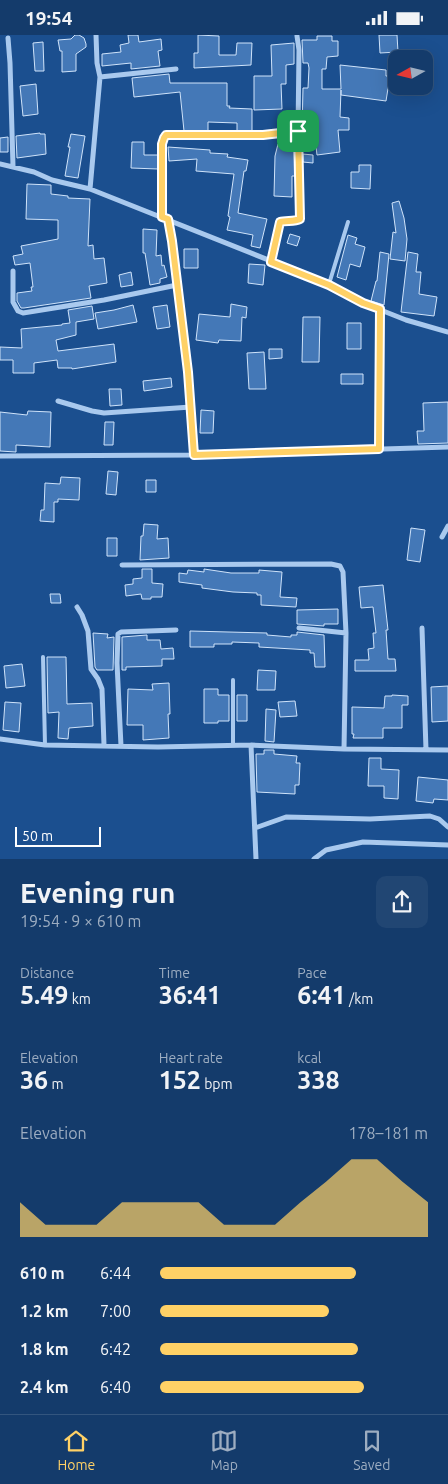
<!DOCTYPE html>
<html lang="en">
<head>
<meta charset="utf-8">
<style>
	body { margin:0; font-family:Ubuntu,sans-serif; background:#214673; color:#f1f3f6; height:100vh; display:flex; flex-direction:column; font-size:19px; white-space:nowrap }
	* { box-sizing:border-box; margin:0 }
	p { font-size:16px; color:#9dadc1 }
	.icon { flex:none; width:28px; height:28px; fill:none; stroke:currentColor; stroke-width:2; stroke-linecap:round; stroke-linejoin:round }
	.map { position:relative; height:824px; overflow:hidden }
	.sheet { display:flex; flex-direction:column; background:#143b6b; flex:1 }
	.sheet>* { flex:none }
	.needle { width:32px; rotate:262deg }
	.buttons { position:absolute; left:388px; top:15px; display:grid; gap:10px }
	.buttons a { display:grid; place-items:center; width:45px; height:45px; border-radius:10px; background:#143b6b; box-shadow:0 5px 20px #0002,0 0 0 1px #33557e; font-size:25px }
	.scale { position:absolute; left:15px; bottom:12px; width:86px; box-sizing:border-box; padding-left:5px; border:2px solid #fff; border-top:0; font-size:14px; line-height:18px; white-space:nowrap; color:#fff; -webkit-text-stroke:4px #1b4f8f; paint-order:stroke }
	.pin { position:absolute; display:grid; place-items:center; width:42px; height:42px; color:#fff; margin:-21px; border-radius:10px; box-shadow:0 2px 8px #0006 }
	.round { display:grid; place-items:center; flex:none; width:52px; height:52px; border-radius:10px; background:#214673 }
	.head { display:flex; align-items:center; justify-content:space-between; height:85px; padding:0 20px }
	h1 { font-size:28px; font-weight:700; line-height:38px }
	.metrics { display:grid; grid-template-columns:repeat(3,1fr); gap:8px; height:85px; padding:5px 20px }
	.metrics div { display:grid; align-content:center }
	.metrics b { font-size:25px; font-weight:700 }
	.metrics small { font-size:14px; font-weight:400 }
	.metrics p { font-size:14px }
	.chart { height:140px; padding:10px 20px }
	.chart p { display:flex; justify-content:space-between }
	.chart svg { width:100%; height:90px; margin-top:5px; fill:#ffd166; opacity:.7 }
	ul { padding:0 20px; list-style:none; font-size:16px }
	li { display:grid; grid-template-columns:80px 60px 1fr; align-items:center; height:38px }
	li i { height:12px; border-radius:6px; background:#ffd166 }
	.status { display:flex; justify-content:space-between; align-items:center; height:35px; padding:0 25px; background:#143b6b; direction:ltr }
	.status svg { height:14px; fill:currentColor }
	.menu { display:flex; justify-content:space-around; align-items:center; height:70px; border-top:1px solid #33557e; background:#143b6b; font-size:14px; color:#9dadc1 }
	.menu a { display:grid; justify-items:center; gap:2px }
	.menu .current { color:#ffd166 }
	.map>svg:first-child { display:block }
</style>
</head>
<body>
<div class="status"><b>19:54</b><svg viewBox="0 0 49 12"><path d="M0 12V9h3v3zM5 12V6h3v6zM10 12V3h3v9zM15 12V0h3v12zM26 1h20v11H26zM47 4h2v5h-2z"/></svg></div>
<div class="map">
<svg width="448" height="824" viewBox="0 0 448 824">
	<rect width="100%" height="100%" fill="#1b4f8f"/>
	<path fill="#4478b7" stroke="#cfe3fa" d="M 75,0 L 79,0 L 84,3 L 86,9 L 86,12 L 76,19 L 76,36 L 62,37 L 62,16 L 60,16 L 58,5 L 71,4 Z
		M 128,0 L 138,0 L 139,7 L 161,4 L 162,15 L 158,16 L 160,31 L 131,34 L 131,28 L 102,31 L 102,19 L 121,17 L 120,10 L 129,8 Z
		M 198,0 L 219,1 L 219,20 L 236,20 L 237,8 L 252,8 L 251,30 L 194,33 L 194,18 L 198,18 Z
		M 379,0 L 397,0 L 398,17 L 380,18 Z
		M 317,1 L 332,1 L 332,6 L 338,6 L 338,21 L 327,22 L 326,34 L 322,34 L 322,54 L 341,54 L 340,30 L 386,35 L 386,41 L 390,41 L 386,66 L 341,60 L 341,55 L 340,82 L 349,83 L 349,95 L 338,95 L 340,117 L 317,120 L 314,95 L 302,95 L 303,53 L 308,53 L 309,33 L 308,28 L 303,28 L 302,5 L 317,5 Z
		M 43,7 L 44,36 L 35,36 L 33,8 Z
		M 294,8 L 294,29 L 286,30 L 286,49 L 281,49 L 282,74 L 254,75 L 254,41 L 272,41 L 271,10 Z
		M 169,39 L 170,48 L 227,48 L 227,71 L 230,71 L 229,73 L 252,74 L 252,96 L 237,96 L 237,88 L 208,87 L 208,96 L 184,96 L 180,57 L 134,62 L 132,43 Z
		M 36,49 L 38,79 L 23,81 L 20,51 Z
		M 40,98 L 40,99 L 45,99 L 46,119 L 17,123 L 16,101 Z
		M 71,99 L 85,101 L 78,143 L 65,141 L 70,112 L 68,112 Z
		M 8,102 L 8,117 L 0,117 L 0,103 Z
		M 132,107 L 144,107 L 144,120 L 158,120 L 158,134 L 131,133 Z
		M 278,109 L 294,111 L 295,141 L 292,141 L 292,162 L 274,161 L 275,121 Z
		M 168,112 L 210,115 L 210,118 L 228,119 L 227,122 L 248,125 L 246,136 L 244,136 L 238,178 L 267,184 L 260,213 L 251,211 L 253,200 L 227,195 L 230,182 L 228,181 L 234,139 L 196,136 L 197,124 L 169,126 Z
		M 303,119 L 313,120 L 313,128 L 303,127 Z
		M 359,130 L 371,130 L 370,154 L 351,153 L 351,137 L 359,137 Z
		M 27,149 L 51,150 L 51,159 L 68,161 L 68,163 L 90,164 L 88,211 L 93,210 L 94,224 L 104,223 L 107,248 L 89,251 L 91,263 L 24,273 L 21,273 L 17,266 L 17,258 L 32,256 L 31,252 L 33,252 L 30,228 L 15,230 L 13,221 L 23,219 L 21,211 L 58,204 L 58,185 L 26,184 Z
		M 399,166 L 404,183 L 407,204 L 405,226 L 390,224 L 393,197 L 396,198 L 392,168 Z
		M 143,194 L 157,195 L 156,221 L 161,220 L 162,231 L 164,230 L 167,242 L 160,244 L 160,248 L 150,250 L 145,218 L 143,218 Z
		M 290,199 L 300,202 L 297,211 L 287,208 Z
		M 348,200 L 357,203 L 355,209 L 365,212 L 360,232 L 350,229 L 346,245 L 337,242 Z
		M 184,214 L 198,214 L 198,233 L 184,233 Z
		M 380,217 L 389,219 L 384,270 L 371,266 L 376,246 L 377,246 Z
		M 408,217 L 418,219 L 416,237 L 421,237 L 419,259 L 437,262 L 434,281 L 401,277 Z
		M 249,229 L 265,230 L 263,250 L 248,248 Z
		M 131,237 L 133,250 L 121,252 L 119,240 Z
		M 231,269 L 247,272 L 246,283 L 242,282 L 241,306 L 219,305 L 218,308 L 196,305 L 199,279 L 230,282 Z
		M 133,270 L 137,287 L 98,294 L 95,278 L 114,275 Z
		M 167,270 L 170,292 L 157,294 L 153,272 Z
		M 92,271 L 94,284 L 76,287 L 76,300 L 56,305 L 58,316 L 114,309 L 116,327 L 72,334 L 72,333 L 58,333 L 57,325 L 34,328 L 34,338 L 13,338 L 13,325 L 0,325 L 0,312 L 22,313 L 21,294 L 62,290 L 62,289 L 70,288 L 68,275 Z
		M 303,282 L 320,282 L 319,327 L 302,327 Z
		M 347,288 L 361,288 L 361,314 L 347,314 Z
		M 269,314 L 282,314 L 282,323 L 269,324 Z
		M 264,317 L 266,354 L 249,354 L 247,318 Z
		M 341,339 L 363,339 L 363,349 L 341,349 Z
		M 171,343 L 172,352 L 144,356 L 143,346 Z
		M 109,354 L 121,354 L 122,370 L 110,371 Z
		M 448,367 L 448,408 L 418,409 L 417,396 L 424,396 L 423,368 Z
		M 201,375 L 214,376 L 213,398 L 200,398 Z
		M 28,376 L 51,377 L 50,412 L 16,410 L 16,417 L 0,416 L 0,377 L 27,380 Z
		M 105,387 L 114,387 L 113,410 L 104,410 Z
		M 108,436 L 118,437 L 116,460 L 106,459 Z
		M 61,442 L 80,443 L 79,465 L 58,464 L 58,467 L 54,467 L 54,487 L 40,486 L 41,475 L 44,475 L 45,448 L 60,449 Z
		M 146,445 L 156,445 L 156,457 L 146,457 Z
		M 144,489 L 158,490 L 157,504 L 168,503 L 169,523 L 140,525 L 141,501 L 143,501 Z
		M 411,493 L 425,495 L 420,527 L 407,525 Z
		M 107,503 L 117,503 L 117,521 L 107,521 Z
		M 142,534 L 152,534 L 152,548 L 163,549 L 162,562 L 151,562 L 151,564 L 142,564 L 141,559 L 126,561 L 125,550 L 133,549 L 133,544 L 142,543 Z
		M 204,534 L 231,538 L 259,538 L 259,535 L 282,537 L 280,562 L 297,563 L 296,572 L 261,570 L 261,560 L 257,560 L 257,558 L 233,557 L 202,553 L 202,550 L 179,547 L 179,538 L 187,539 L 188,535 L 204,537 Z
		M 383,550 L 388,595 L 386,595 L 388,624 L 395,624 L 396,636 L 355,636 L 355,625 L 369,625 L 368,614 L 374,613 L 373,598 L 376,598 L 373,572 L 361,573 L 359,552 Z
		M 50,559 L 60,559 L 61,568 L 51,568 Z
		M 338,574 L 338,589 L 324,589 L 324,591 L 297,589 L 297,575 Z
		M 190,596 L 267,598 L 267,600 L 291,602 L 291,600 L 297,600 L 297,597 L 324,600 L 325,632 L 315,632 L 314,618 L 310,618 L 310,615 L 259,612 L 259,608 L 232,607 L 232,609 L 214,609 L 214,612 L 190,612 Z
		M 93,598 L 108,599 L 107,603 L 114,602 L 113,635 L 97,635 L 95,632 Z
		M 147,600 L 147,605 L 160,605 L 161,614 L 173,613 L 174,624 L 162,624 L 162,631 L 126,632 L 126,635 L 122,635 L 122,602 Z
		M 47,622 L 66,622 L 67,669 L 92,668 L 93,691 L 69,693 L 68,704 L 58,703 L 59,677 L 48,678 Z
		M 22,629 L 25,651 L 6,653 L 4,631 Z
		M 258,635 L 276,636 L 275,655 L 257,655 Z
		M 169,648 L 170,679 L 168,679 L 169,703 L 143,705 L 143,690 L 127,690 L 128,654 L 153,655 L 152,649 Z
		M 448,651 L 448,686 L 432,687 L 431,652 Z
		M 204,654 L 218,654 L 218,660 L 229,660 L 229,686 L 218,686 L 218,688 L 204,688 Z
		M 237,660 L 247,660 L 247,686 L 237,686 Z
		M 392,660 L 408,661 L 408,670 L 402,670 L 402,693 L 383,693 L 383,703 L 353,703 L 354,699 L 352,699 L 352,672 L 384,673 L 385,661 L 392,661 Z
		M 295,666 L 297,681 L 280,682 L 278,667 Z
		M 5,667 L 21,668 L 19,697 L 3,695 Z
		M 266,674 L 276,675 L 274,707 L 265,706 Z
		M 264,715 L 274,715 L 274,719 L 297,721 L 296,728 L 300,728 L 299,750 L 295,750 L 295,759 L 257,757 L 256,719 L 264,719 Z
		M 369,723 L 381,723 L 381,734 L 399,735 L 398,764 L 384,763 L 384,751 L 368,751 Z
		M 418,742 L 448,745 L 448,765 L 434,764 L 433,768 L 416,766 Z"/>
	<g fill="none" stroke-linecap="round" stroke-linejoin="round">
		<path stroke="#a9c9ee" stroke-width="4" d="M 329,249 L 348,187
			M 43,622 L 45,710
			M 233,710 L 233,645"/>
		<path stroke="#a9c9ee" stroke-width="5" d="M 8,3 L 10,28 L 13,131
			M 100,42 L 176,34
			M 0,129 L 34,137 L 52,145 L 90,154 L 329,249 L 363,268 L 406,285 L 448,297
			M 90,154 L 100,42 L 97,28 L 96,0
			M 162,183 L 162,109 L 164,103 L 166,100 L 263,100 L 298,97 L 299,15 L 297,1
			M 168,185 L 172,206 L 189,337 L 194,420
			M 271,227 L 280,187 C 286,185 294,187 300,184 L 298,97
			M 13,236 L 13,267 L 18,276 L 23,278 L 104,265 L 177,250
			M 58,366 L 92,376 L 104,378 L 191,372
			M 379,414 L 380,274
			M 0,421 L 194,420 L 448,412
			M 442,502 L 448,491
			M 122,530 L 331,529 L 340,531 L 343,537 L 346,598 L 344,714
			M 77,572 L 82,580 L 88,596 L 91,634 L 98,644 L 102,654 L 104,710
			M 299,593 L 346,598
			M 422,593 L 426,715
			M 0,704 L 45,710 L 158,712 L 251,710 L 344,714 L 448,715
			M 251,710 L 256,824
			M 121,711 L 117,628 L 118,599 L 121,597 L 176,595
			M 255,793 L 286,782 L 370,784 L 430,781 L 439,784 L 448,792
			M 314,824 L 326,815 L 363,807 L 448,810"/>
	</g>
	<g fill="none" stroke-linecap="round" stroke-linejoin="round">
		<defs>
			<path id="route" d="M 298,96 L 300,184 C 294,187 286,185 280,187 L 271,227 L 329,250 L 363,268 L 380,274 L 379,414 L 194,420 L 188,337 L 172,206 L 168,184 L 162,182 L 162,109 L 164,103 L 166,100 L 263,100 Z"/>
		</defs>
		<use href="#route" stroke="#fff" stroke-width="10"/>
		<use href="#route" stroke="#ffd166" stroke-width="6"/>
	</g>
</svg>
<div class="buttons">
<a><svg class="needle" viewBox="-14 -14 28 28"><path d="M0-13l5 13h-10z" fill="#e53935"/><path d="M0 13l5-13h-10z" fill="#9dadc1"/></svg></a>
</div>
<div class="scale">50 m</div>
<div class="pin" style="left:298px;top:96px;background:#1e9e55"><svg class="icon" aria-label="arrive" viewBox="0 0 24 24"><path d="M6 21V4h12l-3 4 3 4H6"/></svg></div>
</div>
<section class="sheet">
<div class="head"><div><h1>Evening run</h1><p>19:54 · 9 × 610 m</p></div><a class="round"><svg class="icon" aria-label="share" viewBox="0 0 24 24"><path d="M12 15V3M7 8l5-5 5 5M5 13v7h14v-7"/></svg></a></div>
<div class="metrics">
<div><p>Distance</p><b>5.49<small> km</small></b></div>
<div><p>Time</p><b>36:41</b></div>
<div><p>Pace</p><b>6:41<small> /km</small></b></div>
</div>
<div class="metrics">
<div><p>Elevation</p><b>36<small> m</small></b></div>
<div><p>Heart rate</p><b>152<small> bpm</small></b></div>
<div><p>kcal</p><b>338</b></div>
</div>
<div class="chart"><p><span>Elevation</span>178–181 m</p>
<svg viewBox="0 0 160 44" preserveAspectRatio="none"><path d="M0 44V27L10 38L20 38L30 38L40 27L50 27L60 27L70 27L80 38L90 38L100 38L110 27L120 17L130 6L140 6L150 17L160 27V44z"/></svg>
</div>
<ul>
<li><b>610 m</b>6:44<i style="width:73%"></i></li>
<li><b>1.2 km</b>7:00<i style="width:63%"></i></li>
<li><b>1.8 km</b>6:42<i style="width:74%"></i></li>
<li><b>2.4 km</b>6:40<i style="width:76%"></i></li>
</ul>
</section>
<nav class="menu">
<a class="current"><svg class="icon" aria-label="home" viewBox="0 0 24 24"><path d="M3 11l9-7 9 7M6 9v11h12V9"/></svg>Home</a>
<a><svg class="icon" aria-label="map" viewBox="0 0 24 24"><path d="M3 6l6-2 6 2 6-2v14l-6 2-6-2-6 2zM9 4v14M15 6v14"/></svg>Map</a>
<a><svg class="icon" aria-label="saved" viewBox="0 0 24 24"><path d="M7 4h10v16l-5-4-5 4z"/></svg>Saved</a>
</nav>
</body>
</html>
